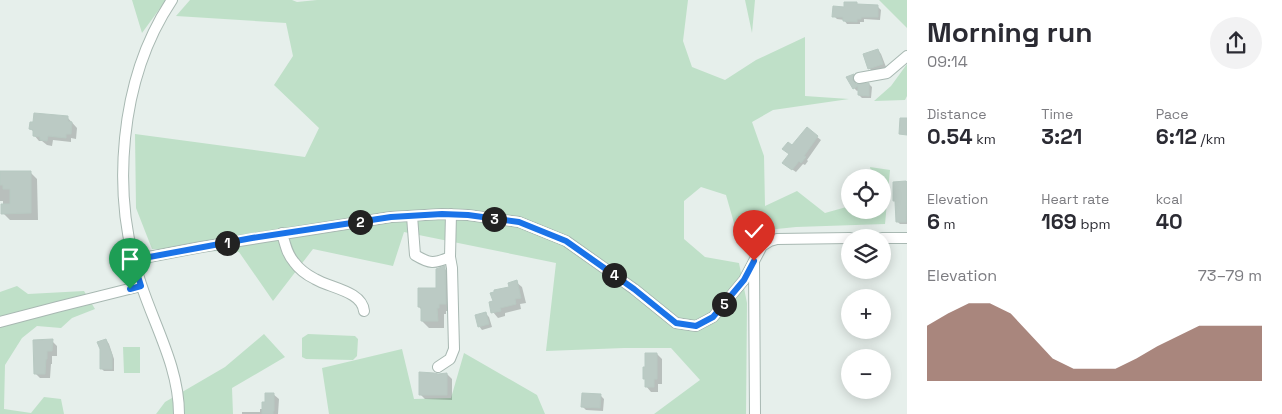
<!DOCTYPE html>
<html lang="en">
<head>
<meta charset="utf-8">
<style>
	body { margin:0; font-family:"Space Grotesk",sans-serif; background:#f2f2f3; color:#2b2b33; height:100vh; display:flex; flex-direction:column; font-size:19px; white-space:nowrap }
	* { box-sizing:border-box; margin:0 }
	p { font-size:16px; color:#7c7c81 }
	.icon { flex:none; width:28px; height:28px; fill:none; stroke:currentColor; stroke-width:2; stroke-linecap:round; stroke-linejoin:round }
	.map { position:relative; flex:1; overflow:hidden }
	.panel { display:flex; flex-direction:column; background:#fff; width:375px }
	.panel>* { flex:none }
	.tools { position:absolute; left:841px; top:169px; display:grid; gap:10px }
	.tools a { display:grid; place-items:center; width:50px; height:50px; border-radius:50%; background:#fff; box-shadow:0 2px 12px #0003; font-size:25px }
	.pin { position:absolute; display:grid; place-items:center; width:42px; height:42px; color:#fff; margin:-51px -21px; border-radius:50% 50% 50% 0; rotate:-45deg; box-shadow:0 0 5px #0007 }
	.pin .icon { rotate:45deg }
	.km { position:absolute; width:25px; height:25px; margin:-12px; border-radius:50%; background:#222; color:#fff; font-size:14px; line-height:25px; text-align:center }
	.round { display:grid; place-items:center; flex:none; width:52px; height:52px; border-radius:26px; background:#f2f2f3 }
	.head { display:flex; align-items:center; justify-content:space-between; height:85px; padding:0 20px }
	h1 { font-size:28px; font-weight:700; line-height:38px }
	.metrics { display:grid; grid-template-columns:repeat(3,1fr); gap:8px; height:85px; padding:5px 20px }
	.metrics div { display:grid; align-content:center }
	.metrics b { font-size:21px; font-weight:700 }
	.metrics small { font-size:14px; font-weight:400 }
	.metrics p { font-size:14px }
	.chart { height:140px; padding:10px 20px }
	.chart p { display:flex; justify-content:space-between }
	.chart svg { width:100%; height:90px; margin-top:5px; fill:#855347; opacity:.7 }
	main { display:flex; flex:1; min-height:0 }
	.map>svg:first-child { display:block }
</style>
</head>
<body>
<main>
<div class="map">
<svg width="907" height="414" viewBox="0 0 907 414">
	<rect width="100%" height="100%" fill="#e6efeb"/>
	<path fill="#bfe0c8" d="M 132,0 L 166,0 L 142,33 Z
		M 190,0 L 292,0 L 297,2 L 317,0 L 688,0 L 683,41 L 692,67 L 725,80 L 756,60 L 805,37 L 805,96 L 849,99 L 773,110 L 752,122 L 764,156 L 765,206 L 797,191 L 825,213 L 850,206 L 850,210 L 882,210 L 882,178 L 872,177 L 870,167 L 890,170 L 885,224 L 796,227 L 767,230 L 750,248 L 734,223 L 726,195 L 701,187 L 684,201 L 684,239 L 705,257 L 739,263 L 747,303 L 746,414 L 654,414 L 700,380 L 671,348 L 624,348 L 546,351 L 556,263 L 404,232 L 393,266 L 313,249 L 273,301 L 239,252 L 152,249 L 136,208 L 135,134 L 305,157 L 319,128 L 274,85 L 293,56 L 286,23 L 176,16 Z
		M 745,0 L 755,0 L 752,33 Z
		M 879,0 L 907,0 L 907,28 Z
		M 907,64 L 907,96 L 905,100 L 874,101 L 891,86 Z
		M 17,286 L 28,294 L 84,291 L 95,309 L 72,318 L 61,328 L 37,326 L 22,338 L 5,365 L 4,409 L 31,413 L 44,397 L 61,399 L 64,414 L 0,414 L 0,292 Z
		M 264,334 L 285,357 L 232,388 L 233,414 L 156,414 L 165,402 L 225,367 Z
		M 308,334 L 355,336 L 358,339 L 357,356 L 353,360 L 306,359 L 302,357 L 302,338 Z
		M 123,347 L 140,347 L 140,373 L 124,373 Z
		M 402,349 L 414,399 L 451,398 L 464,353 L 537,395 L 545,414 L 329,414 L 322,368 Z"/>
	<path fill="#0003" d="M 857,4 L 858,5 L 877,6 L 881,10 L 880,20 L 864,19 L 864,22 L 860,22 L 860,24 L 847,24 L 844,20 L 837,19 L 834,16 L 845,8 Z
		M 878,50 L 881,54 L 886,67 L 873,72 L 869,68 Z
		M 853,75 L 856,78 L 855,84 L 856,86 L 869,84 L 872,87 L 871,98 L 862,98 L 859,95 L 859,90 L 857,91 L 854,88 L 848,78 Z
		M 67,117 L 77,128 L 76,139 L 71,138 L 71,142 L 53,140 L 52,146 L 47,145 L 42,141 L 39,141 L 34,135 L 34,132 L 31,129 Z
		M 807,129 L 821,140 L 807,160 L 808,161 L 805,165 L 803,164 L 796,172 L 787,166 L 790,155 L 793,147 Z
		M 0,172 L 30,172 L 37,179 L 38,220 L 10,220 L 3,213 L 3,201 L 0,201 Z
		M 894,183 L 907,183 L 907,224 L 900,224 L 897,221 Z
		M 444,268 L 451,275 L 453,311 L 446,311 L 446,314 L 444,314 L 444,328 L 429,328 L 422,321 L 422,310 L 419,307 L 438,290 Z
		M 516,282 L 522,287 L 526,303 L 520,304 L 521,309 L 505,313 L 505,316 L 498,318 L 493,312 L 494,302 Z
		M 486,314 L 489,317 L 492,327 L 482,330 L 479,326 Z
		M 106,340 L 109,344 L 114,359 L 114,371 L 104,371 L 101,368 Z
		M 52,341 L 57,346 L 57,356 L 52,356 L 52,364 L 51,364 L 50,378 L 40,378 L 35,373 Z
		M 657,354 L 662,359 L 662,384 L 658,384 L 658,392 L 651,392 L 646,386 L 646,380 L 644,378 L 646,368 Z
		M 447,374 L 452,379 L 452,400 L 425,399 L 420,394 L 438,375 Z
		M 273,394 L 279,399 L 278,414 L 242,414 L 242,412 L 260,412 L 260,409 L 263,409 Z
		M 601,396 L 604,399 L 603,411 L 586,410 L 582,406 Z"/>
	<path fill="#bbcac4" stroke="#b8c9c2" d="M 844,2 L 857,2 L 857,4 L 878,5 L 878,17 L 861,17 L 861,19 L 857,19 L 857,22 L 843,21 L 843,17 L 832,17 L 833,6 L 844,7 Z
		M 878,49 L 883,64 L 868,69 L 863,54 Z
		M 854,74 L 852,80 L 856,84 L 869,83 L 869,96 L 858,95 L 858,86 L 853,89 L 846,77 Z
		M 34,113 L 68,116 L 68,121 L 72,122 L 71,134 L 66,134 L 66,138 L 48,136 L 47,141 L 40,140 L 40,137 L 33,136 L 33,130 L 29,129 L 30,122 L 33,122 Z
		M 900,118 L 907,118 L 907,135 L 899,134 Z
		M 807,127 L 818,136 L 804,156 L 806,157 L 801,163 L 799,161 L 792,170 L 782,163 L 789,154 L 782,149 L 788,142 L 792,145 Z
		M 0,171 L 31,171 L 31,213 L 1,214 L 1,204 L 10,204 L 10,189 L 3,189 L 3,185 L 0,185 Z
		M 906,181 L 907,182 L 906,222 L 896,222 L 895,201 L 893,201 L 893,182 Z
		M 445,266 L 446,304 L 439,304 L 439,308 L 437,308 L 438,321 L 421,321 L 421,307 L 418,307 L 418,288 L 436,288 L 436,269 Z
		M 517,280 L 521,298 L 515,299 L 516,304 L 500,308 L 501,311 L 491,313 L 489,302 L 493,301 L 490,293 L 494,292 L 494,290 L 509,287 L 508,283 Z
		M 486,312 L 489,324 L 478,327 L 475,315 Z
		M 53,339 L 52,351 L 47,351 L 47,359 L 46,359 L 45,374 L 34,374 L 33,340 Z
		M 106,339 L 112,355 L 112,369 L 100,369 L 100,349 L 97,342 Z
		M 645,353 L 657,353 L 657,379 L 654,379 L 654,387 L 645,387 L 645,379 L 643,379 L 643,367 L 645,367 Z
		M 419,372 L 434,373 L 438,374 L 447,373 L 447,395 L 419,395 Z
		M 265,393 L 274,393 L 274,411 L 273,411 L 273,414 L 262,414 L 262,402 L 265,402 Z
		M 582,393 L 601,394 L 600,408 L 581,407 Z"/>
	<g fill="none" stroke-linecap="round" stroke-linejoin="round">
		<defs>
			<path id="minor" d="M 172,0 C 119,79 110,195 141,284 C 155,327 179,368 179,414
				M 859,78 L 887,73 L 907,56
				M 412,216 L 415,255 C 430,264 434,264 450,257
				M 282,233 C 285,244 287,254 294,262 C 299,269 307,275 315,279 C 330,288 362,291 364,311
				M 882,238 L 907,238
				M 133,260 L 201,247 L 391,217 L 442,214 L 468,215 L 519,222 L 566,241 L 634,289 L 676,323 L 696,326 L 713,317 L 744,280 L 762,246 L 770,241 L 777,239 L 850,238
				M 754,262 L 755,414
				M 0,322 L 57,307 L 141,286
				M 438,367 L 450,359 L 454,349 L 452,268 L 450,257 L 451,214"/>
		</defs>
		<use href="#minor" stroke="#a8b8b2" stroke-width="12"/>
		<use href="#minor" stroke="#fff" stroke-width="10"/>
	</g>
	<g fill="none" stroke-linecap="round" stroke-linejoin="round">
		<defs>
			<path id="route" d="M 130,289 L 141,286 L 133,260 L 252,238 L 391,217 L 442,214 L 468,215 L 519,222 L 566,241 L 634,289 L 676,323 L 696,326 L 713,317 L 744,280 L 754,261"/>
		</defs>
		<use href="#route" stroke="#fff" stroke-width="10"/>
		<use href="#route" stroke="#1a73e8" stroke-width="6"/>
	</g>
</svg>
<div class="tools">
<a><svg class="icon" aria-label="locate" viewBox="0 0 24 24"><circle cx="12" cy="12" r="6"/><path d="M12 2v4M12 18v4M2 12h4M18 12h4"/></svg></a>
<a><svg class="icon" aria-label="layers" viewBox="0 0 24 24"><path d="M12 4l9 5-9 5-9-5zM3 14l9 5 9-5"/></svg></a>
<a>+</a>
<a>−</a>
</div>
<div class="pin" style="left:130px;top:289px;background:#1e9e55"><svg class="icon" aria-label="arrive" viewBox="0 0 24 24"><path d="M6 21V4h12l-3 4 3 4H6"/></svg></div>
<div class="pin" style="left:754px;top:261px;background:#d93025"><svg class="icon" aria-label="check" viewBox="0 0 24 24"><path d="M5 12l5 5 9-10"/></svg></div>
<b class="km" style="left:227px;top:243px">1</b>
<b class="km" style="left:360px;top:222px">2</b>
<b class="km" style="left:494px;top:219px">3</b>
<b class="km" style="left:614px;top:275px">4</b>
<b class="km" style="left:724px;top:304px">5</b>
</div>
<section class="panel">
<div class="head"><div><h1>Morning run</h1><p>09:14</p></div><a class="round"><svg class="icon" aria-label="share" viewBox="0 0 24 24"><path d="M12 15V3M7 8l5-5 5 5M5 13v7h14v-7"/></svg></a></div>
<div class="metrics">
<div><p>Distance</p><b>0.54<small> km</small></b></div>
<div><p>Time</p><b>3:21</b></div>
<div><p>Pace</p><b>6:12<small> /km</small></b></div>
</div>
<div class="metrics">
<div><p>Elevation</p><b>6<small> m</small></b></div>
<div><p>Heart rate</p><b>169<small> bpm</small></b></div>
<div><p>kcal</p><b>40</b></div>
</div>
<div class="chart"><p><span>Elevation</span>73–79 m</p>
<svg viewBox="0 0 160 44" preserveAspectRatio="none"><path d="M0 44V17L10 11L20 6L30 6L40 11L50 22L60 33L70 38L80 38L90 38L100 33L110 27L120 22L130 17L140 17L150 17L160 17V44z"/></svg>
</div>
</section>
</main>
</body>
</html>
